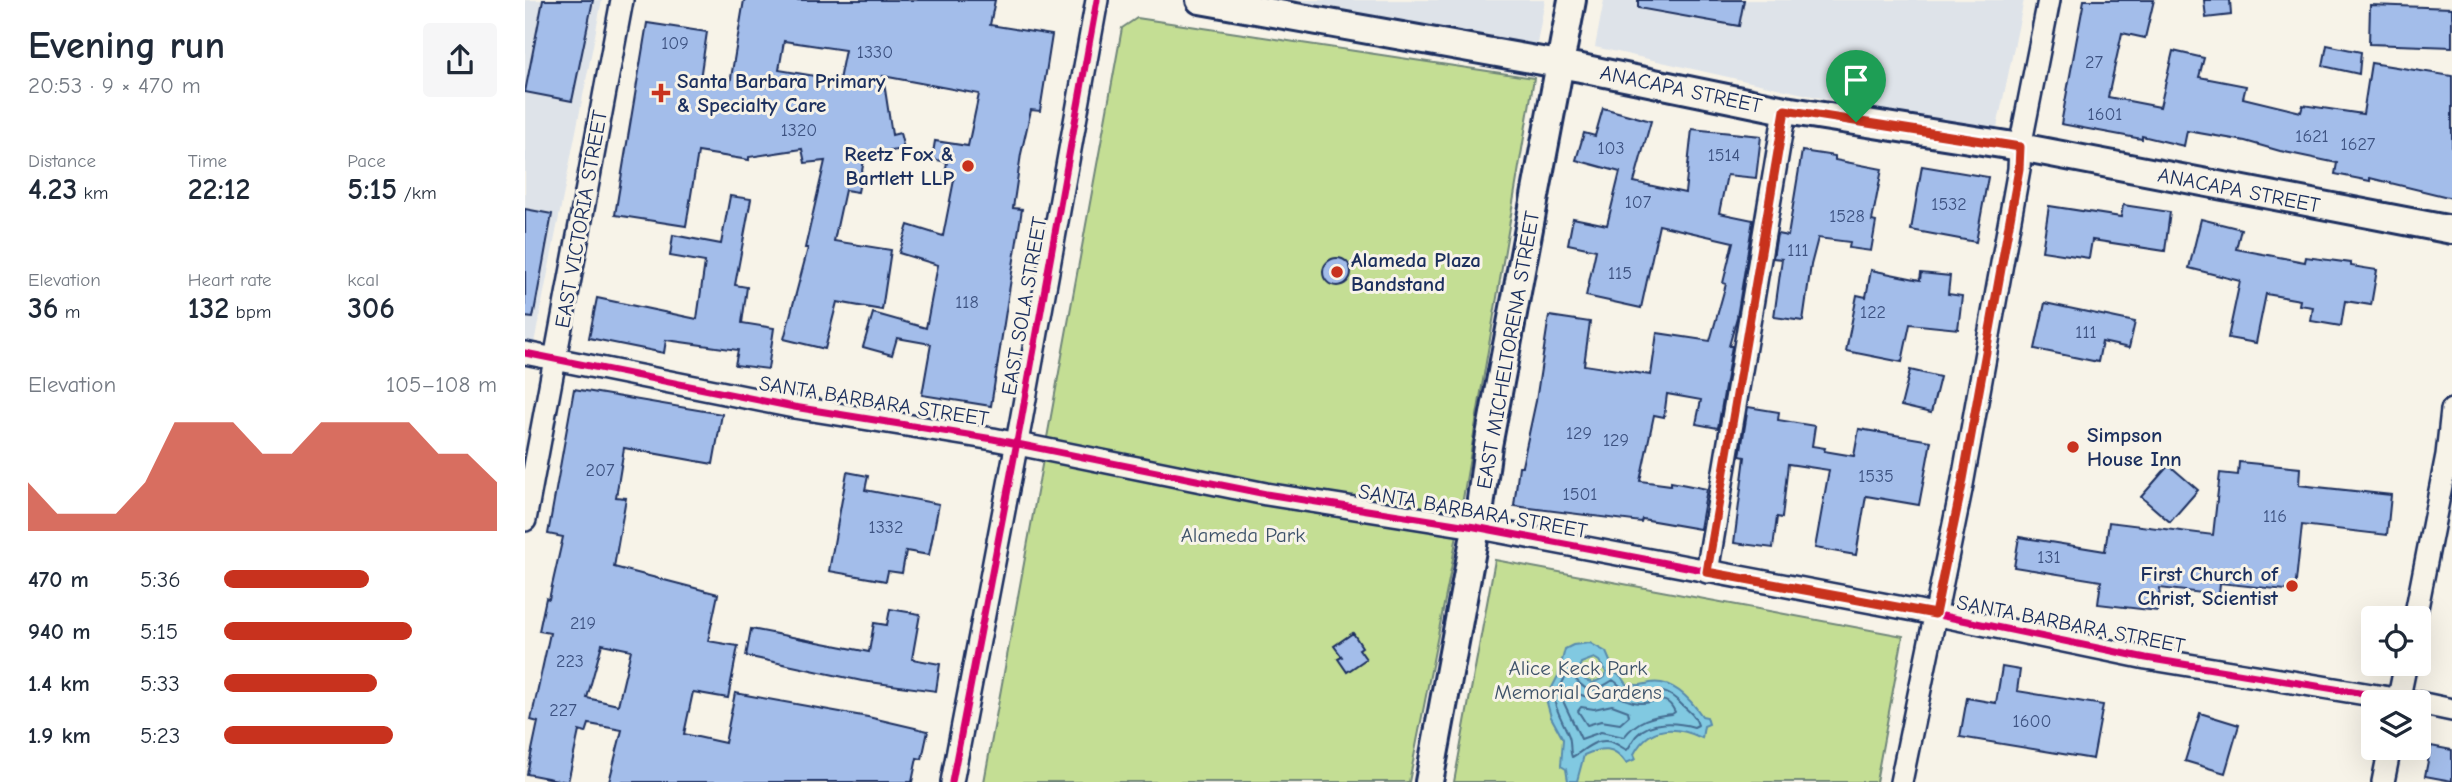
<!DOCTYPE html>
<html lang="en">
<head>
<meta charset="utf-8">
<style>
	body { margin:0; font-family:"Comic Neue",sans-serif; background:#f6f6f7; color:#1f2937; height:100vh; display:flex; flex-direction:column; font-size:26px; white-space:nowrap }
	* { box-sizing:border-box; margin:0 }
	p { font-size:23px; color:#747a83 }
	.icon { flex:none; width:38px; height:38px; fill:none; stroke:currentColor; stroke-width:2; stroke-linecap:round; stroke-linejoin:round }
	.map { position:relative; flex:1; overflow:hidden }
	.drawer { display:flex; flex-direction:column; background:#fff; width:525px }
	.drawer>* { flex:none }
	.fabs { position:absolute; left:1836px; top:606px; display:grid; gap:14px }
	.fabs a { display:grid; place-items:center; width:70px; height:70px; border-radius:7px; background:#fff; box-shadow:0 7px 28px #0002; font-size:35px }
	.pin { position:absolute; display:grid; place-items:center; width:60px; height:60px; color:#fff; margin:-72px -30px; border-radius:50% 50% 50% 0; rotate:-45deg; box-shadow:0 0 7px #0007 }
	.pin .icon { rotate:45deg }
	.round { display:grid; place-items:center; flex:none; width:74px; height:74px; border-radius:7px; background:#f6f6f7 }
	.head { display:flex; align-items:center; justify-content:space-between; height:119px; padding:0 28px }
	h1 { font-size:38px; font-weight:600; line-height:52px }
	.stats { display:grid; grid-template-columns:repeat(3,1fr); gap:10px; height:119px; padding:7px 28px }
	.stats div { display:grid; align-content:center }
	.stats b { font-size:30px; font-weight:600 }
	.stats small { font-size:19px; font-weight:400 }
	.stats p { font-size:19px }
	.chart { height:196px; padding:14px 28px }
	.chart p { display:flex; justify-content:space-between }
	.chart svg { width:100%; height:126px; margin-top:7px; fill:#c8321e; opacity:.7 }
	ul { padding:0 28px; list-style:none; font-size:23px }
	li { display:grid; grid-template-columns:112px 84px 1fr; align-items:center; height:52px }
	li i { height:18px; border-radius:9px; background:#c8321e }
	main { display:flex; flex:1; min-height:0 }
	.map>svg:first-child { display:block }
</style>
</head>
<body>
<main>
<section class="drawer">
<div class="head"><div><h1>Evening run</h1><p>20:53 · 9 × 470 m</p></div><a class="round"><svg class="icon" aria-label="share" viewBox="0 0 24 24"><path d="M12 15V3M7 8l5-5 5 5M5 13v7h14v-7"/></svg></a></div>
<div class="stats">
<div><p>Distance</p><b>4.23<small> km</small></b></div>
<div><p>Time</p><b>22:12</b></div>
<div><p>Pace</p><b>5:15<small> /km</small></b></div>
</div>
<div class="stats">
<div><p>Elevation</p><b>36<small> m</small></b></div>
<div><p>Heart rate</p><b>132<small> bpm</small></b></div>
<div><p>kcal</p><b>306</b></div>
</div>
<div class="chart"><p><span>Elevation</span>105–108 m</p>
<svg viewBox="0 0 160 44" preserveAspectRatio="none"><path d="M0 44V27L10 38L20 38L30 38L40 27L50 6L60 6L70 6L80 17L90 17L100 6L110 6L120 6L130 6L140 17L150 17L160 27V44z"/></svg>
</div>
<ul>
<li><b>470 m</b>5:36<i style="width:53%"></i></li>
<li><b>940 m</b>5:15<i style="width:69%"></i></li>
<li><b>1.4 km</b>5:33<i style="width:56%"></i></li>
<li><b>1.9 km</b>5:23<i style="width:62%"></i></li>
</ul>
</section>
<div class="map">
<svg width="1927" height="782" viewBox="0 0 1927 782">
	<rect width="100%" height="100%" fill="#f7f3e8"/>
	<filter id="ink" filterUnits="userSpaceOnUse"><feTurbulence type="fractalNoise" baseFrequency=".0143" numOctaves="2"/><feDisplacementMap in="SourceGraphic" scale="14" xChannelSelector="R" yChannelSelector="G"/><feConvolveMatrix kernelMatrix="1 2 1 2 8 2 1 2 1" color-interpolation-filters="sRGB"/></filter>
	<g filter="url(#ink)">
		<path fill="#dee3e9" d="M 0,0 L 77,0 L 9,343 L 0,341 Z
			M 770,0 L 1020,0 L 1011,49 Z
			M 1079,0 L 1499,0 L 1470,137 L 1070,47 Z"/>
		<path fill="#c4de94" stroke="#708679" stroke-width="2" d="M 612,18 L 1009,78 L 927,564 L 884,782 L 459,782 L 597,28 Z
			M 970,560 L 1378,636 L 1351,782 L 929,782 Z"/>
		<path fill="#81c9e1" stroke="#588bad" stroke-width="2" fill-rule="evenodd" d="M 1065,643 L 1081,652 L 1090,673 L 1097,677 L 1102,684 C 1112,686 1116,685 1125,683 C 1148,679 1166,700 1177,716 L 1182,717 L 1184,724 L 1179,726 L 1177,738 C 1149,725 1124,725 1109,754 L 1111,759 L 1101,763 C 1089,745 1077,747 1059,755 L 1052,781 L 1043,781 L 1041,769 L 1036,766 L 1038,739 L 1026,717 L 1021,699 L 1033,676 L 1040,649 L 1048,645 ZM 1069,658 L 1074,661 L 1081,672 L 1080,677 L 1068,683 L 1060,680 L 1054,669 L 1056,663 Z"/>
		<g fill="none" stroke-linecap="round" stroke-linejoin="round">
			<path stroke="#446d92" stroke-width="2" d="M 1045,672 C 1061,692 1064,696 1088,680 C 1093,683 1096,688 1101,691 C 1124,701 1133,679 1156,704 C 1163,711 1170,715 1173,725 L 1169,727 C 1151,722 1126,720 1112,735 C 1108,739 1106,745 1102,750 C 1097,748 1093,744 1087,742 C 1070,737 1059,751 1047,757 C 1044,750 1047,742 1043,734 C 1038,722 1032,712 1029,700 L 1042,673 Z
				M 1045,690 C 1060,698 1072,701 1088,692 C 1095,698 1105,702 1115,703 C 1130,704 1141,692 1150,712 L 1147,714 C 1127,716 1112,720 1099,737 L 1076,732 L 1056,739 L 1038,701 Z
				M 1087,705 L 1103,711 L 1104,716 L 1095,724 L 1076,721 L 1062,725 L 1053,711 L 1056,707 L 1069,709 Z"/>
		</g>
		<path fill="#a3bdea" stroke="#1b2f5e" stroke-width="2" fill-rule="evenodd" d="M 18,0 L 68,0 L 47,101 L 0,92 Z
			M 219,0 L 470,0 L 465,25 L 527,35 L 515,111 L 506,110 L 496,154 L 488,208 L 497,209 L 466,406 L 397,395 L 406,344 L 372,338 L 367,355 L 338,347 L 348,313 L 401,328 L 413,265 L 374,253 L 383,225 L 418,236 L 429,180 L 419,179 L 422,162 L 407,159 L 410,141 L 443,146 L 454,94 L 358,76 L 367,135 L 375,133 L 379,149 L 340,155 L 333,192 L 320,190 L 309,241 L 366,250 L 357,310 L 312,302 L 300,349 L 259,339 L 283,248 L 280,248 L 300,161 L 280,163 L 277,149 L 224,157 L 224,160 L 173,152 L 161,226 L 90,215 L 122,23 L 182,32 L 175,79 L 205,84 ZM 259,41 L 320,50 L 314,80 L 254,70 Z
			M 1113,0 L 1219,0 L 1214,26 L 1113,8 Z
			M 1559,0 L 1629,0 L 1620,38 L 1597,33 L 1583,97 L 1635,107 L 1648,51 L 1679,58 L 1674,77 L 1721,86 L 1718,98 L 1776,112 L 1778,105 L 1838,114 L 1846,63 L 1927,76 L 1927,198 L 1845,178 L 1845,181 L 1810,174 L 1812,163 L 1755,151 L 1720,141 L 1662,131 L 1659,146 L 1617,136 L 1617,139 L 1536,124 Z
			M 1679,0 L 1705,0 L 1706,15 L 1681,18 Z
			M 1845,5 L 1927,8 L 1927,47 L 1844,44 Z
			M 1802,45 L 1836,52 L 1834,74 L 1798,66 Z
			M 1078,108 L 1126,121 L 1109,182 L 1160,193 L 1167,129 L 1236,136 L 1231,178 L 1202,175 L 1194,213 L 1228,220 L 1212,317 L 1204,346 L 1207,346 L 1193,428 L 1171,424 L 1176,400 L 1142,394 L 1139,417 L 1129,415 L 1115,481 L 1146,485 L 1146,482 L 1182,489 L 1175,529 L 1117,519 L 1116,522 L 989,506 L 994,466 L 997,466 L 1011,401 L 1024,316 L 1065,322 L 1059,365 L 1126,375 L 1132,333 L 1185,341 L 1201,284 L 1198,283 L 1208,242 L 1134,225 L 1116,308 L 1061,296 L 1071,250 L 1043,244 L 1048,218 L 1082,225 L 1095,172 L 1051,160 L 1059,133 L 1070,136 Z
			M 1277,151 L 1310,156 L 1310,160 L 1357,169 L 1347,221 L 1351,222 L 1346,251 L 1324,248 L 1325,242 L 1293,238 L 1286,265 L 1278,321 L 1249,317 L 1257,259 L 1248,258 L 1252,234 L 1263,236 Z
			M 1397,166 L 1463,177 L 1451,242 L 1386,230 Z
			M 205,196 L 226,199 L 210,285 L 222,287 L 217,323 L 249,328 L 243,369 L 210,365 L 213,350 L 141,340 L 139,353 L 64,338 L 72,298 L 172,319 L 180,262 L 145,256 L 148,235 L 196,244 Z
			M 1598,205 L 1645,212 L 1640,251 L 1567,240 L 1564,258 L 1517,251 L 1524,206 L 1596,217 Z
			M 0,209 L 27,214 L 8,318 L 0,317 Z
			M 1676,219 L 1716,229 L 1711,249 L 1780,262 L 1781,257 L 1826,263 L 1826,266 L 1852,270 L 1846,305 L 1820,301 L 1816,326 L 1786,321 L 1788,307 L 1774,305 L 1775,300 L 1741,294 L 1731,343 L 1703,338 L 1715,281 L 1664,268 Z
			M798 272a14 14 0 1 1 28 0a14 14 0 1 1-28 0Z
			M 1346,270 L 1395,280 L 1396,273 L 1425,276 L 1423,294 L 1437,296 L 1433,329 L 1385,324 L 1377,362 L 1321,351 L 1332,295 L 1341,297 Z
			M 1520,303 L 1610,322 L 1604,348 L 1577,342 L 1573,362 L 1510,349 Z
			M 1385,370 L 1415,377 L 1406,413 L 1376,406 Z
			M 49,389 L 197,414 L 188,464 L 99,448 L 91,497 L 101,498 L 89,567 L 193,594 L 183,641 L 213,646 L 203,698 L 168,692 L 159,734 L 200,743 L 210,693 L 343,717 L 403,731 L 397,759 L 392,758 L 387,782 L 84,782 L 97,730 L 64,724 L 61,733 L 54,731 L 43,782 L 2,774 L 13,722 L 6,720 L 25,633 L 14,631 L 21,598 L 24,599 L 38,537 L 23,534 ZM 77,644 L 106,650 L 93,705 L 62,698 Z
			M 1223,407 L 1254,412 L 1253,420 L 1290,426 L 1287,446 L 1300,448 L 1299,451 L 1329,456 L 1334,429 L 1406,441 L 1394,505 L 1341,496 L 1331,555 L 1290,548 L 1304,470 L 1263,464 L 1257,518 L 1252,517 L 1248,548 L 1209,543 L 1220,457 L 1215,456 Z
			M 1714,462 L 1775,468 L 1774,485 L 1866,495 L 1862,535 L 1777,525 L 1770,591 L 1695,583 L 1694,595 L 1635,588 L 1632,611 L 1573,604 L 1576,581 L 1489,567 L 1494,537 L 1580,551 L 1584,522 L 1688,535 L 1695,473 L 1713,475 Z
			M 1644,465 L 1673,490 L 1645,522 L 1616,497 Z
			M 322,472 L 343,476 L 340,490 L 414,504 L 404,555 L 381,551 L 377,573 L 363,571 L 361,581 L 304,571 Z
			M 365,609 L 395,614 L 387,659 L 415,664 L 411,691 L 337,681 L 221,656 L 226,629 L 344,652 L 349,623 L 362,625 Z
			M 828,633 L 837,647 L 834,649 L 841,659 L 822,672 L 813,659 L 817,657 L 809,646 Z
			M 1477,667 L 1495,670 L 1492,691 L 1578,705 L 1568,759 L 1435,737 L 1442,698 L 1471,703 Z
			M 1675,713 L 1714,725 L 1700,773 L 1660,761 Z
			M 1906,746 L 1927,750 L 1927,781 L 1900,776 Z"/>
		<g fill="none" stroke-linecap="round" stroke-linejoin="round">
			<defs>
				<path id="minor" d="M 0,353 L 269,407 L 468,439 L 741,494 L 950,527 L 1389,610 L 1621,658 L 1889,702
					M 0,520 L 97,0
					M 1182,572 L 1260,110
					M 1890,618 L 1922,455 L 1927,410
					M 1873,702 L 1881,663
					M 1894,703 L 1927,710
					M 427,782 L 496,421 L 572,0
					M 1376,782 L 1437,485 L 1494,169 L 1495,147 L 1524,0
					M 1858,782 L 1865,747"/>
				<path id="tertiary" d="M 675,0 L 1056,68 L 1260,110 L 1495,147 L 1927,230
					M 904,782 L 955,507 L 963,446 L 1047,0"/>
			</defs>
			<use href="#minor" stroke="#1b2f5e" stroke-width="26"/>
			<use href="#tertiary" stroke="#1b2f5e" stroke-width="32"/>
			<use href="#minor" stroke="#f7f3e8" stroke-width="21"/>
			<use href="#tertiary" stroke="#f7f3e8" stroke-width="26"/>
			<defs>
				<path id="cycleway" d="M 0,353 L 269,407 L 468,439 L 741,494 L 950,527 L 1389,610 L 1621,658 L 1889,702
					M 427,782 L 496,421 L 572,0"/>
			</defs>
			<use href="#cycleway" stroke="#f7f3e8" stroke-width="11"/>
			<use href="#cycleway" stroke="#d6006c" stroke-width="7"/>
		</g>
	</g>
	<g fill="none" stroke-linecap="round" stroke-linejoin="round" filter="url(#ink)">
		<defs>
			<path id="route" d="M 1260,110 L 1495,147 L 1494,169 L 1437,485 L 1410,614 L 1182,572 Z"/>
		</defs>
		<use href="#route" stroke="#fff" stroke-width="14"/>
		<use href="#route" stroke="#c8321e" stroke-width="9"/>
	</g>
	<g fill="#c8321e" stroke="#f7f3e8" stroke-width="2.5">
		<path d="M132.5 82.5h7v7h7v7h-7v7h-7v-7h-7v-7h7z"/>
		<circle cx="443" cy="166" r="7"/>
		<circle cx="812" cy="272" r="7"/>
		<circle cx="1548" cy="447" r="7"/>
		<circle cx="1767" cy="586" r="7"/>
	</g>
	<g text-anchor="middle" dominant-baseline="central" stroke-width="6" stroke-linejoin="round" paint-order="stroke">
		<g font-size="18" fill="#3d5281">
			<text x="150" y="43">109</text>
			<text x="350" y="52">1330</text>
			<text x="1569" y="62">27</text>
			<text x="1580" y="114">1601</text>
			<text x="274" y="130">1320</text>
			<text x="1787" y="136">1621</text>
			<text x="1833" y="144">1627</text>
			<text x="1086" y="148">103</text>
			<text x="1199" y="155">1514</text>
			<text x="1113" y="202">107</text>
			<text x="1424" y="204">1532</text>
			<text x="1322" y="216">1528</text>
			<text x="1273" y="250">111</text>
			<text x="1095" y="273">115</text>
			<text x="442" y="302">118</text>
			<text x="1348" y="312">122</text>
			<text x="1561" y="332">111</text>
			<text x="1054" y="433">129</text>
			<text x="1091" y="440">129</text>
			<text x="75" y="470">207</text>
			<text x="1351" y="476">1535</text>
			<text x="1055" y="494">1501</text>
			<text x="1750" y="516">116</text>
			<text x="361" y="527">1332</text>
			<text x="1524" y="557">131</text>
			<text x="58" y="623">219</text>
			<text x="45" y="661">223</text>
			<text x="38" y="710">227</text>
			<text x="1507" y="721">1600</text>
		</g>
		<g font-size="21" font-weight="bold" fill="#1b2f5e" stroke="#f7f3e8" text-anchor="start">
			<text x="152" y="81">Santa Barbara Primary<tspan x="152" dy="24">&amp; Specialty Care</tspan></text>
			<text x="429" y="154" text-anchor="end">Reetz Fox &amp;<tspan x="429" dy="24">Bartlett LLP</tspan></text>
			<text x="826" y="260">Alameda Plaza<tspan x="826" dy="24">Bandstand</tspan></text>
			<text x="1562" y="435">Simpson<tspan x="1562" dy="24">House Inn</tspan></text>
			<text x="1753" y="574" text-anchor="end">First Church of<tspan x="1753" dy="24">Christ, Scientist</tspan></text>
		</g>
		<g font-size="21" fill="#1b2f5e" stroke="#f7f3e8">
			<text transform="translate(1156 89) rotate(12)">ANACAPA STREET</text>
			<text transform="translate(1714 190) rotate(11)">ANACAPA STREET</text>
			<text transform="translate(56 219) rotate(-80)">EAST VICTORIA STREET</text>
			<text transform="translate(499 306) rotate(-80)">EAST SOLA STREET</text>
			<text transform="translate(983 350) rotate(-80)">EAST MICHELTORENA STREET</text>
			<text transform="translate(349 401) rotate(9)">SANTA BARBARA STREET</text>
			<text transform="translate(948 511) rotate(10)">SANTA BARBARA STREET</text>
			<text transform="translate(1546 624) rotate(11)">SANTA BARBARA STREET</text>
		</g>
		<g font-size="21" fill="#3d5269" stroke="#f7f3e8">
			<text x="718" y="535">Alameda Park</text>
			<text x="1053" y="668">Alice Keck Park<tspan x="1053" dy="24">Memorial Gardens</tspan></text>
		</g>
	</g>
</svg>
<div class="fabs">
<a><svg class="icon" aria-label="locate" viewBox="0 0 24 24"><circle cx="12" cy="12" r="6"/><path d="M12 2v4M12 18v4M2 12h4M18 12h4"/></svg></a>
<a><svg class="icon" aria-label="layers" viewBox="0 0 24 24"><path d="M12 4l9 5-9 5-9-5zM3 14l9 5 9-5"/></svg></a>
</div>
<div class="pin" style="left:1331px;top:122px;background:#1e9e55"><svg class="icon" aria-label="arrive" viewBox="0 0 24 24"><path d="M6 21V4h12l-3 4 3 4H6"/></svg></div>
</div>
</main>
</body>
</html>
